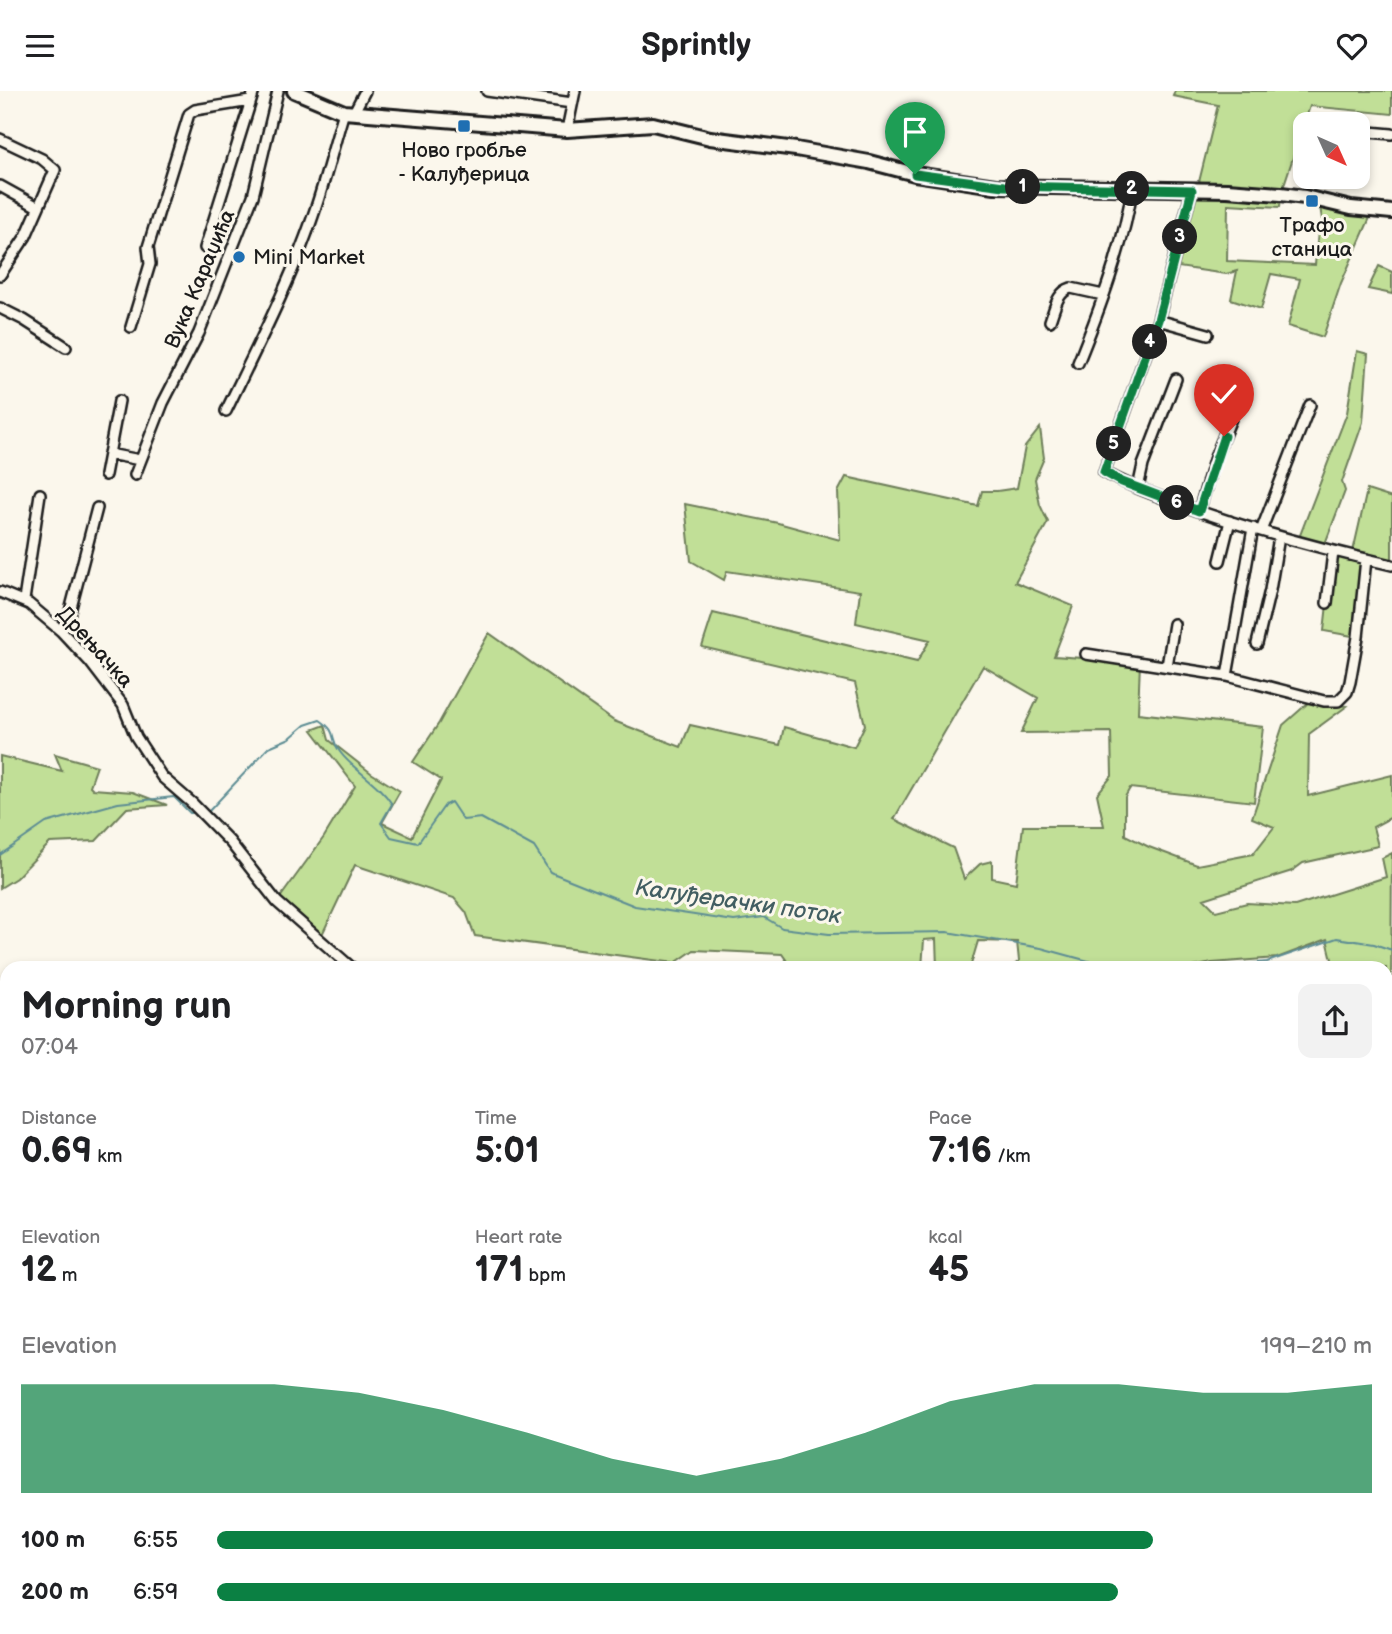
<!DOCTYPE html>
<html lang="en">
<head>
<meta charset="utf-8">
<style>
	body { margin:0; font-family:"Balsamiq Sans",sans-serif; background:#f2f2f2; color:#202124; height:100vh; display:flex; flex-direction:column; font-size:26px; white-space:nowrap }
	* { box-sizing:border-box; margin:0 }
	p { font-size:23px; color:#757577 }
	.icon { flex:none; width:38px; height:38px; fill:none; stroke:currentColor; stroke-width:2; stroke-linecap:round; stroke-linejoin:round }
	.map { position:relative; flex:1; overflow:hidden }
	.side { position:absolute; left:0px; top:870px; width:1393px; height:674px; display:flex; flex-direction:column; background:#fff; border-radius:21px 21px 0 0; box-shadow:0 4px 10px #0003 }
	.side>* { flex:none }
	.needle { width:46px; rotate:135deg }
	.controls { position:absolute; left:1293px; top:21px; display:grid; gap:14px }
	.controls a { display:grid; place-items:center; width:77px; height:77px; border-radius:14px; background:#fff; box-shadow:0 4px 10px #0003; font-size:35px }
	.pin { position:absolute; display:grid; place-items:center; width:60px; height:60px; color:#fff; margin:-72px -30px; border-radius:50% 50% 50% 0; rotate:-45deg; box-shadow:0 0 7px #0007 }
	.pin .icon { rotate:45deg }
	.km { position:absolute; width:35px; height:35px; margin:-18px; border-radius:50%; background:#222; color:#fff; font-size:19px; line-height:35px; text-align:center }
	.round { display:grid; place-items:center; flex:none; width:74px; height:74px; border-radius:14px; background:#f2f2f2 }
	.headline { display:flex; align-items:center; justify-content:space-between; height:119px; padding:0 21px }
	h1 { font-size:38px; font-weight:700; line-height:52px }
	.metrics { display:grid; grid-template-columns:repeat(3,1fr); gap:10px; height:119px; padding:7px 21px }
	.metrics div { display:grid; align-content:center }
	.metrics b { font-size:35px; font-weight:700 }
	.metrics small { font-size:19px; font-weight:400 }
	.metrics p { font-size:19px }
	.chart { height:196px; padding:14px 21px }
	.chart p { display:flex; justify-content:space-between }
	.chart svg { width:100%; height:126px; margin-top:7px; fill:#0b8043; opacity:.7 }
	ul { padding:0 21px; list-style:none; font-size:23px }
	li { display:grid; grid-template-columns:112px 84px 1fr; align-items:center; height:52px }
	li i { height:18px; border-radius:9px; background:#0b8043 }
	header { display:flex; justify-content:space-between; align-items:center; height:91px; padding:0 21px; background:#fff; font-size:32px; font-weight:700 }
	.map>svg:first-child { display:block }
</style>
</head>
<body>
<header><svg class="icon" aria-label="menu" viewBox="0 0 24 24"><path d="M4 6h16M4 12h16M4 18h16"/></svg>Sprintly<svg class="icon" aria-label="heart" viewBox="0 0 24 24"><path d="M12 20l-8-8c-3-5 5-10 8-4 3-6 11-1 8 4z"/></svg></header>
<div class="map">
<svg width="1392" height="1543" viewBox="0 0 1392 1543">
	<rect width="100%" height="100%" fill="#fbf7ec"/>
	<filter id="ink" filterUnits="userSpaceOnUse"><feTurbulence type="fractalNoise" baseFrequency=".0143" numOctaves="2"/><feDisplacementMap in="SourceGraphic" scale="14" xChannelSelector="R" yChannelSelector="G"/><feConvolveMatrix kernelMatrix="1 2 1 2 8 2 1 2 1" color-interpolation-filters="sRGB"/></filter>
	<g filter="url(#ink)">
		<path fill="#c1df97" stroke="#6e7e5a" stroke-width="2" fill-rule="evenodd" d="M 1175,0 L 1392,0 L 1392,23 L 1310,15 L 1281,103 L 1280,116 L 1228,113 L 1227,170 L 1315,174 L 1318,140 L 1324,141 L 1319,109 L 1373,120 L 1341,192 L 1323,246 L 1288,235 L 1300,188 L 1271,183 L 1261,218 L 1231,208 L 1237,180 L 1226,183 L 1178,176 L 1218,14 L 1173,5 Z
			M 1379,175 L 1392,181 L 1392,203 L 1368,198 Z
			M 1357,260 L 1368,263 L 1363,331 L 1342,391 L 1345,400 L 1323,458 L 1297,452 L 1347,322 Z
			M 1040,337 L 1044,367 L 1035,388 L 1040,414 L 1048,431 L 1015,491 L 1073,515 L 1054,565 L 1140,571 L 1138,622 L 1263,636 L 1254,711 L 1130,697 L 1125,706 L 1125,744 L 1149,756 L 1197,774 L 1253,763 L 1274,736 L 1252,727 L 1283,634 L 1308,612 L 1347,615 L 1309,643 L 1308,705 L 1392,684 L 1392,726 L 1373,736 L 1378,755 L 1303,772 L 1292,780 L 1204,808 L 1216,820 L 1247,812 L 1295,815 L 1386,786 L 1382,767 L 1392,762 L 1391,902 L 1386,902 L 1386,877 L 1334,877 L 1327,848 L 1277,867 L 1212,872 L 1188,877 L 1011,877 L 1019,870 L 1017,851 L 978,850 L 970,877 L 937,877 L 936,848 L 924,849 L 922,877 L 792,877 L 782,863 L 694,859 L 675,872 L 475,845 L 466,821 L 454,807 L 355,774 L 320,848 L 277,811 L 324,746 L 355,695 L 312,639 L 325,634 L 329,649 L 371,682 L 400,700 L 382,732 L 412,746 L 441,689 L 413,671 L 439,632 L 489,542 L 614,630 L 681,656 L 690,634 L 780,654 L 784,636 L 854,656 L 865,634 L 855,592 L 702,556 L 713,522 L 917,571 L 930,549 L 856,532 L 860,500 L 727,480 L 724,489 L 691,470 L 685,413 L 778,432 L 840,449 L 838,401 L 846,386 L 978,415 L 982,400 L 997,400 L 1017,397 L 1025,356 ZM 983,575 L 1038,607 L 1021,642 L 1111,641 L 1112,685 L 1097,703 L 1104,735 L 1023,735 L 1016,792 L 992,787 L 992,770 L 980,773 L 964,788 L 953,757 L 894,728 Z
			M 1367,399 L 1392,407 L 1392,474 L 1367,468 L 1358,546 L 1324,540 L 1333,461 L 1352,465 Z
			M 55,663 L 97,675 L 90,695 L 93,698 L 133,701 L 167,714 L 127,717 L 96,750 L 50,752 L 16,787 L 0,797 L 0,665 L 62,680 Z
			M 7,1183 L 7,1248 L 0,1251 L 0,1185 Z
			M 0,1356 L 7,1372 L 7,1463 L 0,1463 Z
			M 1386,1392 L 1392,1399 L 1392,1537 L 1376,1537 L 1386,1536 Z
			M 778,1536 L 797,1543 L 632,1543 L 630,1537 Z
			M 1264,1537 L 1265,1543 L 1068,1543 L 1065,1537 Z"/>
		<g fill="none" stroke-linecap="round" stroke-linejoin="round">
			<path stroke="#5d8d94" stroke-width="2" d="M 208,721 L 269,656 L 290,647 L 305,634 L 320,629 C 339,642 329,647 340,661 C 354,680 377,690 392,713 L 381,732 L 391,746 L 418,752 L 445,714 L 451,711 L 463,729 L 481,727 L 534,756 L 550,781 L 635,815 L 734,830 L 764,826 L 782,837 L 829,843 L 947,841 L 1041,857 L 1114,877
				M 0,764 L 46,732 L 118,712 L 174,706 L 190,722 L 196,722
				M 1212,877 L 1267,871 L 1337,847 L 1374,853 L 1392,859"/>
			<defs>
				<path id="street" d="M 487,0 L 572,12
					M 354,21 L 365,0
					M 567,39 L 575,0
					M 1358,40 L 1392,43
					M 0,48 L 42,68 L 55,79 L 26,145 L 0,184
					M 0,95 L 38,116
					M 1192,99 L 1158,229 L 1104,381 C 1126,394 1150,402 1174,411 C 1245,438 1318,457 1392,474
					M 205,157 L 254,0
					M 0,217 L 24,229 L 66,256
					M 1158,229 L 1208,243
					M 1050,230 C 1055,217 1057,201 1071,197 L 1103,204
					M 131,236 L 150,173 L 148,156 L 189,23 L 195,19 L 250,10
					M 1078,272 C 1099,220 1124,154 1132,98
					M 226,320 C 258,254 292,188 315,119 C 326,87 334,53 344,21
					M 109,363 L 119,310
					M 105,384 L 109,363 L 140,369
					M 135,384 L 163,312 L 199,242 L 253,105 L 278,0
					M 1138,397 L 1143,374 L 1176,288
					M 1199,420 L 1214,369 L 1239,308
					M 1261,440 L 1310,314
					M 1220,470 L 1230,430
					M 0,501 L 29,513 L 61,540 L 90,571 L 123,614 L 136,646 L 162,686 L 192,712 L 230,751 L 277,811 L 352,877
					M 24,509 L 40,403
					M 1327,512 L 1333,461
					M 61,540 L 68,528 L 97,417
					M 1257,553 L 1270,499 L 1279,446
					M 1086,563 L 1227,585 L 1324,610 L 1338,610 L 1347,601 L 1350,591 L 1358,546 L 1366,468
					M 1167,575 L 1174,533
					M 1227,585 L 1253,437
					M 0,1177 L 7,1182
					M 1386,1214 L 1392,1215
					M 1386,1273 L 1392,1273
					M 1386,1323 L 1392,1321
					M 1386,1384 L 1389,1384
					M 0,1520 L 7,1520
					M 91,1536 L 93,1543
					M 361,1536 L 363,1543
					M 791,1536 L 811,1543
					M 1306,1543 L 1360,1539 L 1383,1543"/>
				<path id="secondary" d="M 294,0 L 344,21 L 567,39 L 653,33 L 710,47 L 796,58 L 869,71 L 915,83 L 995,95 L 1227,99 L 1281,103 L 1305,106 L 1351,117 L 1392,121
					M 1386,1166 L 1392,1167
					M 0,1299 L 7,1296
					M 623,1536 L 625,1543"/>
			</defs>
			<use href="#street" stroke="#1c1c1c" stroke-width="14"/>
			<use href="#secondary" stroke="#1c1c1c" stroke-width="18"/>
			<use href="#street" stroke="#fbf7ec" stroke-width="9"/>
			<use href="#secondary" stroke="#fbf7ec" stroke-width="12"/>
		</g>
	</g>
	<g fill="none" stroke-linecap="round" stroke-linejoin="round" filter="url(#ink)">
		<defs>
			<path id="route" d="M 915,83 L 1004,95 L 1192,99 L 1158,229 L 1104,381 L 1122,391 L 1199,420 L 1224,345"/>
		</defs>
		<use href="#route" stroke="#fff" stroke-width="14"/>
		<use href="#route" stroke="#0b8043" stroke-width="9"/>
	</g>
	<g fill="#1f6fb2" stroke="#fbf7ec" stroke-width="2.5">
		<rect x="457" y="28" width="14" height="14" rx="3.5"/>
		<rect x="1305" y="103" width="14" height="14" rx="3.5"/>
		<circle cx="239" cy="166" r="7"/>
	</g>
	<g text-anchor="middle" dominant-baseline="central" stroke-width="6" stroke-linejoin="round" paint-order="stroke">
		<g font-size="21" fill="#1c1c1c" stroke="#fbf7ec">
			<text x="464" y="59">Ново гробље<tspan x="464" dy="24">- Калуђерица</tspan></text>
			<text x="1312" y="134">Трафо<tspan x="1312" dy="24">станица</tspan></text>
			<text x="253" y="166" text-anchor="start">Mini Market</text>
		</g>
		<g font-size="21" fill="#1c1c1c" stroke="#fbf7ec">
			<text transform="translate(200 188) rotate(-67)">Вука Караџића</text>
			<text transform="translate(95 556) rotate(48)">Дрењачка</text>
		</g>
		<g font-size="23" font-style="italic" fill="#425e62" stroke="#fbf7ec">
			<text transform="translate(738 811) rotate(8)">Калуђерачки поток</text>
		</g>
	</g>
</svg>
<div class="controls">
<a><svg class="needle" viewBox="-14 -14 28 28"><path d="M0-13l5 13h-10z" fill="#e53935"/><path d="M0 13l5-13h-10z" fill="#757577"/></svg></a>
</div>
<div class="pin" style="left:915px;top:83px;background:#1e9e55"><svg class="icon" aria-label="arrive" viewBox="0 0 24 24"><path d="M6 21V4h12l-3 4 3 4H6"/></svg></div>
<div class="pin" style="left:1224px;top:345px;background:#d93025"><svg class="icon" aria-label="check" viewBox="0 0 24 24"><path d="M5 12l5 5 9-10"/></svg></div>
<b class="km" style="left:1023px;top:96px">1</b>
<b class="km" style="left:1132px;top:98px">2</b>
<b class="km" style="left:1180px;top:146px">3</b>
<b class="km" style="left:1150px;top:251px">4</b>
<b class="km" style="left:1114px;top:353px">5</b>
<b class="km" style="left:1177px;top:412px">6</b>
<section class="side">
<div class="headline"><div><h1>Morning run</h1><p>07:04</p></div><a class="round"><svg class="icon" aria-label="share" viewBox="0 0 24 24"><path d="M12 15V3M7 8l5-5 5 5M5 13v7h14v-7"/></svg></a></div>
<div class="metrics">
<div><p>Distance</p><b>0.69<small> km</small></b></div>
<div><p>Time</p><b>5:01</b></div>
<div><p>Pace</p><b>7:16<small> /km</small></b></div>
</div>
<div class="metrics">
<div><p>Elevation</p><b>12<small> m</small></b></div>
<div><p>Heart rate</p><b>171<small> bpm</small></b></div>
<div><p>kcal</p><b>45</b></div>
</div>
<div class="chart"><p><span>Elevation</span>199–210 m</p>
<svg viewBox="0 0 160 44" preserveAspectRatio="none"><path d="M0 44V6L10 6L20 6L30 6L40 9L50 15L60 23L70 32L80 38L90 32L100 23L110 12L120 6L130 6L140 9L150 9L160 6V44z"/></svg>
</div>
<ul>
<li><b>100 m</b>6:55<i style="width:81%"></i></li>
<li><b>200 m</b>6:59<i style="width:78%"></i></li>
</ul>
</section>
</div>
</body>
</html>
